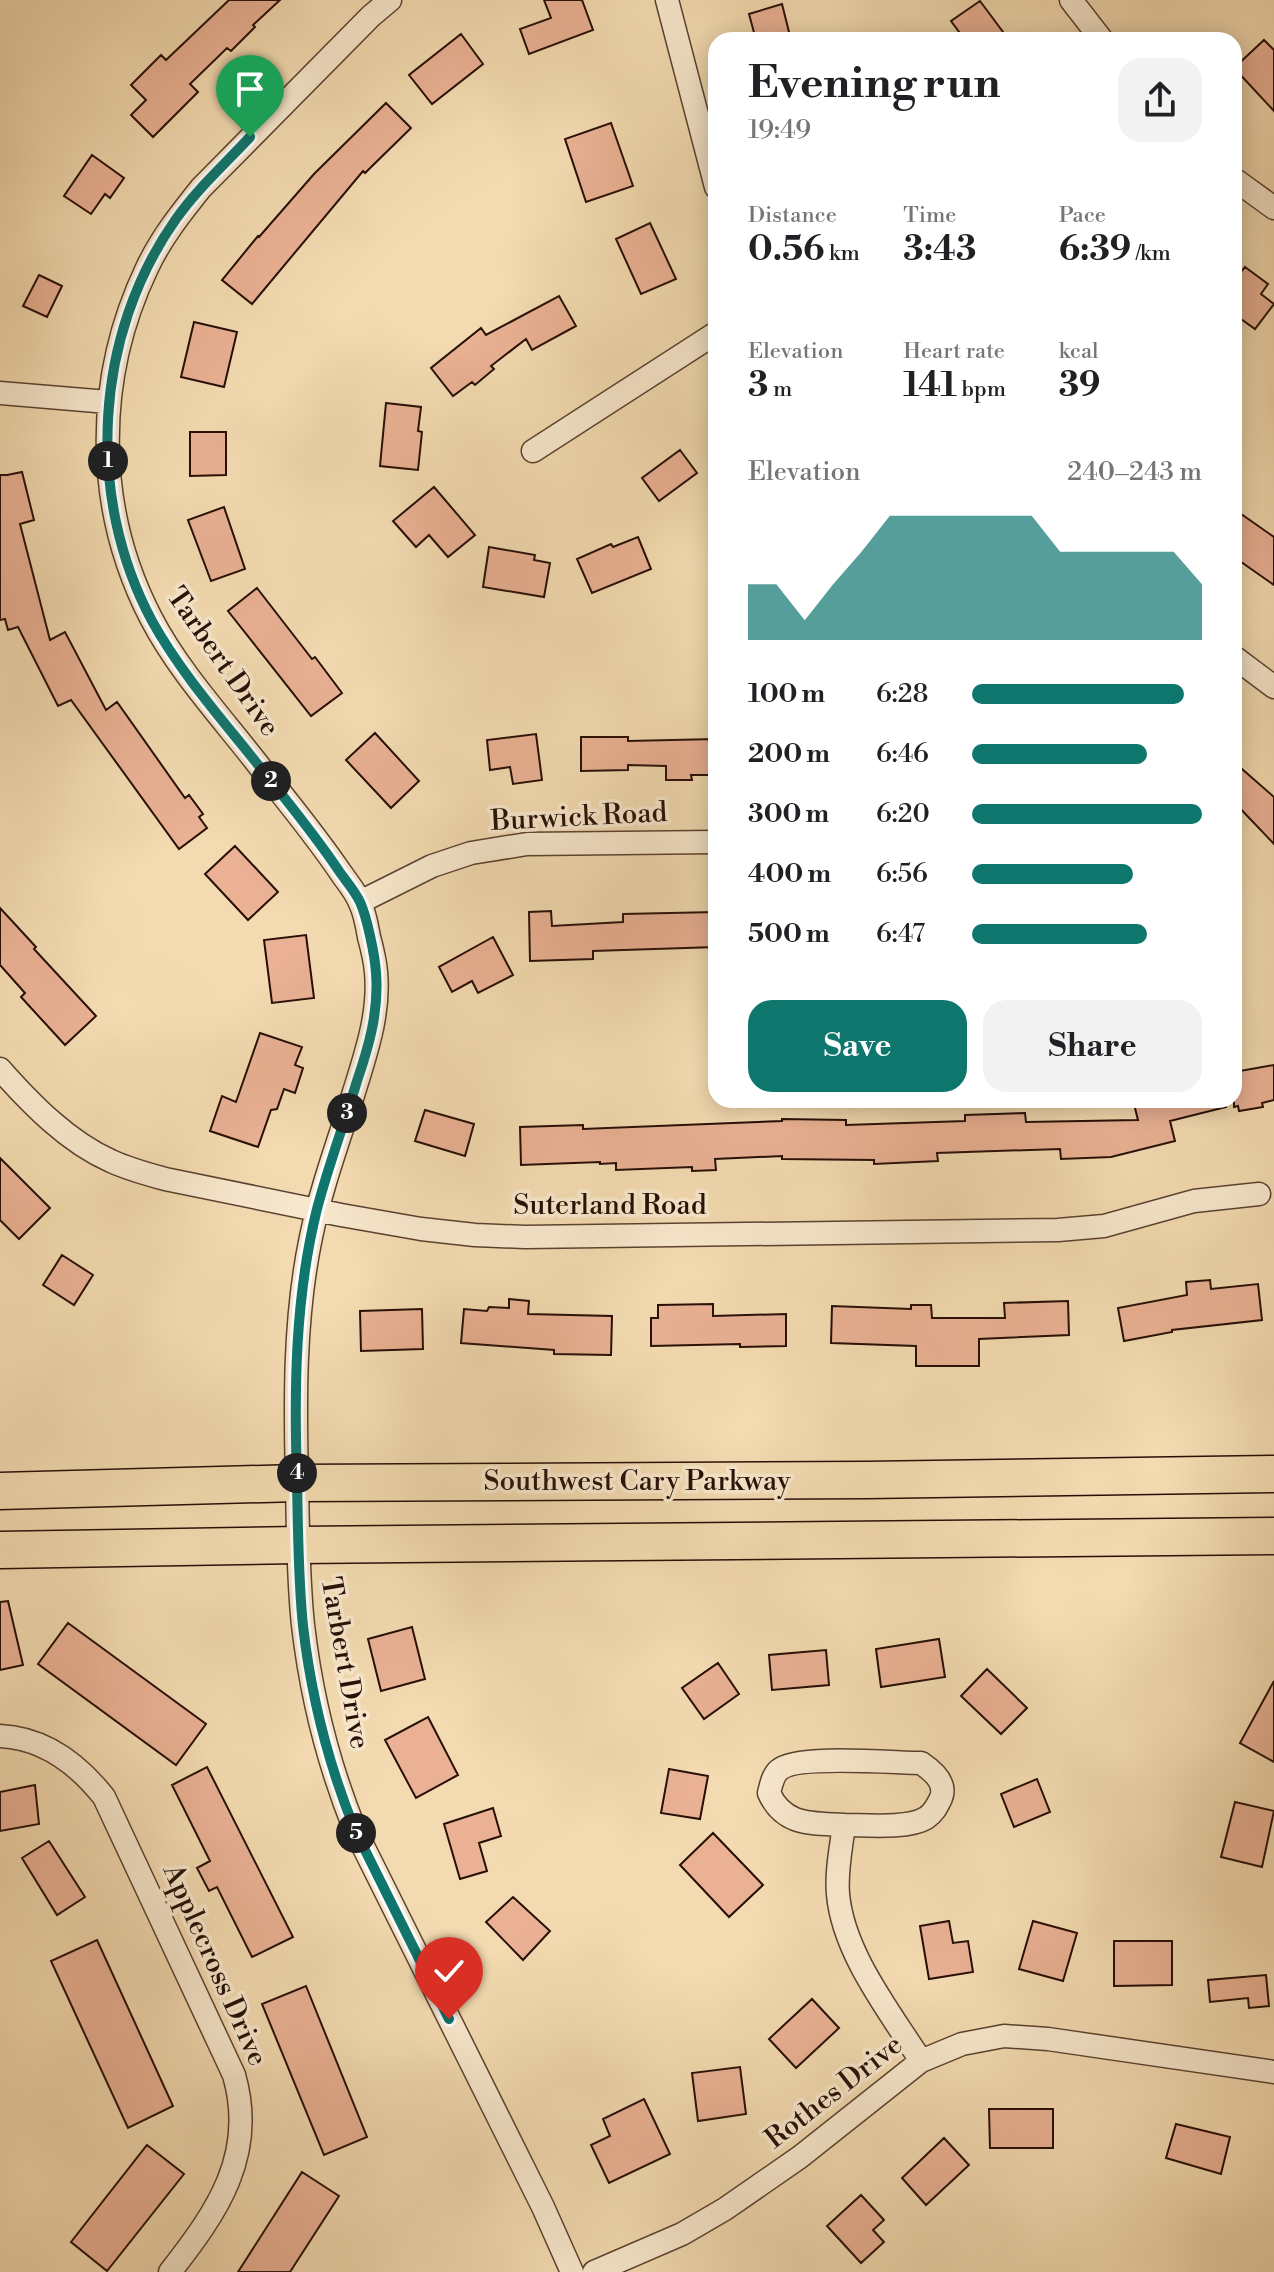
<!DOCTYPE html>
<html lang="en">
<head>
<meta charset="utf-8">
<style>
	body { margin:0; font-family:"Libre Bodoni",serif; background:#f2f2f2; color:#202124; height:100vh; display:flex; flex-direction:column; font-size:30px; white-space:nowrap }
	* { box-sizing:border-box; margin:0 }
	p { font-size:26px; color:#757577 }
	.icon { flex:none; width:44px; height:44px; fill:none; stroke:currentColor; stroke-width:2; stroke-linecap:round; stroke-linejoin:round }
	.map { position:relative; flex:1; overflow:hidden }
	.side { position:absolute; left:708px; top:32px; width:534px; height:1076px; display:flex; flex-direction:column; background:#fff; border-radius:24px; box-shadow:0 4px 20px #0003 }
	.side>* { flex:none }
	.pin { position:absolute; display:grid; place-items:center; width:68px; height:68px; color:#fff; margin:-82px -34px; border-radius:50% 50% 50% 0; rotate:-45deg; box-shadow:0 0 8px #0007 }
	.pin .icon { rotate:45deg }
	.km { position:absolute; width:40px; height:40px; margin:-20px; border-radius:50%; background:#222; color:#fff; font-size:22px; line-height:40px; text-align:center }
	.round { display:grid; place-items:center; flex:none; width:84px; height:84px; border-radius:24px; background:#f2f2f2 }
	.summary { display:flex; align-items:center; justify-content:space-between; height:136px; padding:0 40px }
	h1 { font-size:44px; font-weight:800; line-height:60px }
	.stats { display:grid; grid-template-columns:repeat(3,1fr); gap:12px; height:136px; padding:8px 40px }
	.stats div { display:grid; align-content:center }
	.stats b { font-size:34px; font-weight:800 }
	.stats small { font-size:22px; font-weight:400 }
	.stats p { font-size:22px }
	.chart { height:224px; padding:16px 40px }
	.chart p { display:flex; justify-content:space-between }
	.chart svg { width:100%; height:144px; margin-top:8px; fill:#0f766e; opacity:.7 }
	.action { display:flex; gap:16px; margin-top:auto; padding:16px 40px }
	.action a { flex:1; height:92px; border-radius:24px; background:#0f766e; color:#fff; font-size:32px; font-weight:800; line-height:92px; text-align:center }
	.action a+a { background:#f2f2f2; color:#202124 }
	ul { padding:0 40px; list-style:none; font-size:26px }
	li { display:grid; grid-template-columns:128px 96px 1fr; align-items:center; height:60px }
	li i { height:20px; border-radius:10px; background:#0f766e }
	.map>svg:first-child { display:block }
</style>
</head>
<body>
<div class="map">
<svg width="1274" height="2272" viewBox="0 0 1274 2272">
	<rect width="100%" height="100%" fill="#f3dab0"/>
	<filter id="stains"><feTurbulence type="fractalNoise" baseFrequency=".0025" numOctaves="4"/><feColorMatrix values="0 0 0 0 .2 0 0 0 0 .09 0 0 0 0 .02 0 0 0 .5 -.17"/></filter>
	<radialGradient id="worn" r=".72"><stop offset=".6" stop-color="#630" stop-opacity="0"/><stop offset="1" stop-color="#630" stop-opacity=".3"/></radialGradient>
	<path fill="#eab194" stroke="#270f06" stroke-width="2" d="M 229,0 L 280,0 L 253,25 L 255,27 L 231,51 L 227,48 L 190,84 L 198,92 L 153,137 L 131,115 L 146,100 L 131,85 L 161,55 L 166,60 Z
		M 544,0 L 582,0 L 593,30 L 529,54 L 520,29 L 551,18 Z
		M 980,1 L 1009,40 L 965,40 L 951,21 Z
		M 782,4 L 791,40 L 756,40 L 749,14 Z
		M 461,34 L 483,64 L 432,104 L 409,75 Z
		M 1264,40 L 1274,50 L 1274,111 L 1234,68 Z
		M 386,103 L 411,128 L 365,173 L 363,171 L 252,304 L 222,280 L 258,236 L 259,237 L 314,174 Z
		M 611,123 L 633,186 L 586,202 L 565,139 Z
		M 92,155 L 124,178 L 110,198 L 105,194 L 91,214 L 64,196 Z
		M 650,223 L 676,279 L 641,294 L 616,239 Z
		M 1245,267 L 1268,284 L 1261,294 L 1274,304 L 1255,329 L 1234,314 L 1234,281 Z
		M 39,275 L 62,286 L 47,317 L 23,306 Z
		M 559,296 L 576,326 L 532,350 L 526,339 L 491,366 L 494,369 L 475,385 L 472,382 L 453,396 L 431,368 L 481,328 L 486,335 Z
		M 194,322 L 237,332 L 224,387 L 181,377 Z
		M 386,403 L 421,407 L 418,431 L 422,432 L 418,470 L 380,466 Z
		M 190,432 L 226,432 L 226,475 L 190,476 Z
		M 680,450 L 697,473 L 659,501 L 642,478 Z
		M 22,472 L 34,520 L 20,524 L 50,640 L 65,632 L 106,710 L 117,702 L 185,798 L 189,795 L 203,814 L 199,817 L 207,828 L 179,849 L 71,700 L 58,706 L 18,627 L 8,630 L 5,619 L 0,620 L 0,475 L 7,475 Z
		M 434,487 L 475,535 L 448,557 L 429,535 L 416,547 L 393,521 Z
		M 224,507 L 245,569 L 211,581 L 188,520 Z
		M 1234,509 L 1274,537 L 1274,585 L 1234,557 Z
		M 638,537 L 651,569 L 592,593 L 577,559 L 611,544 L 613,547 Z
		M 489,547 L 535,555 L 534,560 L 550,563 L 544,597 L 483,587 Z
		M 257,588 L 312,659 L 315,657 L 342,693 L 311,716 L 228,611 Z
		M 375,733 L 419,781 L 391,808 L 346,760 Z
		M 536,734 L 542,780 L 513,784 L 510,767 L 490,770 L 487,740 Z
		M 581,737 L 628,737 L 628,741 L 716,739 L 716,775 L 691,775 L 692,780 L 666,780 L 666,766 L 628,765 L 628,770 L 581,771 Z
		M 1234,762 L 1274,797 L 1274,844 L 1234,802 Z
		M 235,846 L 278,892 L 248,920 L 205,874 Z
		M 0,908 L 36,947 L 34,949 L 96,1016 L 65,1045 L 21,997 L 25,993 L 0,965 Z
		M 551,911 L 552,926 L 623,922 L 623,914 L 716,912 L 716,947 L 593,951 L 593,959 L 530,961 L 529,912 Z
		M 306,935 L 314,998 L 272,1003 L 264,940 Z
		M 493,937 L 513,975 L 478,993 L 472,981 L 452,992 L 439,967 Z
		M 260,1033 L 302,1047 L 295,1065 L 303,1068 L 295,1093 L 284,1089 L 277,1109 L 271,1110 L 258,1147 L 210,1131 L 222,1096 L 236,1102 Z
		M 1274,1065 L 1274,1100 L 1262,1103 L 1263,1107 L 1239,1111 L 1238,1106 L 1234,1107 L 1234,1072 Z
		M 1133,1100 L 1225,1100 L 1226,1107 L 1170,1121 L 1175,1141 L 1111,1157 L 1061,1159 L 1060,1149 L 937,1153 L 938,1161 L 874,1164 L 874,1160 L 782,1159 L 782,1156 L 715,1159 L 716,1170 L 692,1171 L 692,1167 L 616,1170 L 616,1163 L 600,1164 L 600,1162 L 521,1165 L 520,1127 L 583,1125 L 583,1129 L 782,1121 L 782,1119 L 846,1120 L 846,1125 L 965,1121 L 965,1115 L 1025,1113 L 1026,1122 L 1138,1120 Z
		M 425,1110 L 474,1124 L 465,1156 L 415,1141 Z
		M 0,1158 L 50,1208 L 19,1239 L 0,1220 Z
		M 62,1255 L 93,1275 L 74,1305 L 43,1285 Z
		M 1210,1280 L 1211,1289 L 1258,1284 L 1262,1320 L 1172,1330 L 1172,1332 L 1124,1341 L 1118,1308 L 1187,1295 L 1186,1282 Z
		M 509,1299 L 529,1301 L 528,1314 L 612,1316 L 611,1355 L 554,1354 L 554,1350 L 461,1343 L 464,1309 L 487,1311 L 489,1307 L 509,1308 Z
		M 1068,1301 L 1069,1335 L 979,1339 L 979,1366 L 916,1366 L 916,1346 L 831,1343 L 832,1306 L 911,1309 L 911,1305 L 931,1305 L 932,1318 L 1005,1318 L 1004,1303 Z
		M 713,1304 L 713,1316 L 786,1314 L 786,1346 L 740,1347 L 740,1344 L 651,1346 L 651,1318 L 658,1318 L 658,1305 Z
		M 422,1309 L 423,1349 L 361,1351 L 360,1311 Z
		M 8,1601 L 23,1665 L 0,1670 L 0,1602 Z
		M 68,1623 L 206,1724 L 176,1765 L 38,1664 Z
		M 412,1627 L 425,1679 L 381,1691 L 368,1639 Z
		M 939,1639 L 945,1677 L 881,1687 L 876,1649 Z
		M 826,1650 L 829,1685 L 772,1690 L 769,1655 Z
		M 718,1663 L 739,1694 L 704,1719 L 682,1688 Z
		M 987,1669 L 1027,1708 L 1001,1734 L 961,1696 Z
		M 1274,1681 L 1274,1762 L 1240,1743 Z
		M 428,1717 L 458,1775 L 416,1798 L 385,1740 Z
		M 207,1767 L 293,1937 L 252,1957 L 217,1887 L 209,1891 L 197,1868 L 210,1861 L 172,1785 Z
		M 669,1769 L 708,1776 L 700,1819 L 661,1813 Z
		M 1037,1779 L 1050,1812 L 1014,1827 L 1001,1794 Z
		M 35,1785 L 39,1824 L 0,1831 L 0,1792 Z
		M 1235,1802 L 1274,1811 L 1262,1867 L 1221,1857 Z
		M 493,1808 L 501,1836 L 479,1843 L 487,1871 L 460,1879 L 444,1824 Z
		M 713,1833 L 763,1885 L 729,1917 L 680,1865 Z
		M 49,1841 L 85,1897 L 57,1915 L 22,1858 Z
		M 513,1897 L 550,1931 L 523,1960 L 486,1922 Z
		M 949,1921 L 953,1943 L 968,1941 L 973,1972 L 929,1979 L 920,1926 Z
		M 1033,1921 L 1077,1933 L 1063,1981 L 1019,1969 Z
		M 97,1940 L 173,2106 L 128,2128 L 51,1961 Z
		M 1114,1941 L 1172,1941 L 1172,1985 L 1114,1986 Z
		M 1266,1975 L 1269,2006 L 1249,2008 L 1248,1998 L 1210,2002 L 1208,1980 Z
		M 306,1986 L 367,2137 L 324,2155 L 262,2004 Z
		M 812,1999 L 839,2028 L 796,2068 L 769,2039 Z
		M 740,2067 L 746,2114 L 698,2121 L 692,2073 Z
		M 644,2099 L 670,2154 L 609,2183 L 591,2145 L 610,2136 L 603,2119 Z
		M 989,2109 L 1053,2109 L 1053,2148 L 990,2148 Z
		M 1176,2124 L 1230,2137 L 1221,2174 L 1166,2158 Z
		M 944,2138 L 969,2165 L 926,2205 L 902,2178 Z
		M 147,2145 L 184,2174 L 107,2271 L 71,2242 Z
		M 302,2172 L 339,2196 L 290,2272 L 238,2272 Z
		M 861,2195 L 884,2220 L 873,2230 L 884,2242 L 861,2263 L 827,2226 Z"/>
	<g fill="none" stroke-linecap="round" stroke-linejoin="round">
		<defs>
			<path id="street" d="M 390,0 L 371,16 L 201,188 C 181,213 161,238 147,268 C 94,379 94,508 151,618 C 179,672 223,719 260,767 C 288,802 316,836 341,873 C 347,882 356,892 360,903 C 365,913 367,926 369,937 C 372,948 375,960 376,972 C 380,1013 366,1053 354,1092 C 339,1140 321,1188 311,1237 C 294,1318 295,1401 297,1483 C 298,1531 298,1578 303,1625 C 311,1694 329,1766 355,1830 L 543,2207 L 572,2272
				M 667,0 L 716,187
				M 1071,0 L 1102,40
				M 1234,179 L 1274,208
				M 0,393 L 108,402
				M 533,451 L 716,333
				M 1234,657 L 1274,687
				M 360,902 L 432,866 L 471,853 L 527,844 L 716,842
				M 0,1069 C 31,1104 68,1142 111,1161 C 128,1169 147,1174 165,1179 L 341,1215 L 421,1229 L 475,1235 L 525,1237 L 1058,1230 L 1104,1226 L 1194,1201 L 1259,1194
				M 0,1736 C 44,1738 77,1763 104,1797 L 234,2075 C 257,2155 217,2212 170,2272
				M 844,1825 C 865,1825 908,1829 926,1818 C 934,1813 937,1806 941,1798 C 947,1783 933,1771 921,1763 C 895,1763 796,1754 779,1770 C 773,1775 771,1785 769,1793 C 784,1826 811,1823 844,1825 C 841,1848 836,1872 838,1894 C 843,1953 890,2012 921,2061
				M 594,2272 L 682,2234 L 725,2209 L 800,2157 L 921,2061 L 962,2044 L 1004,2036 L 1048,2039 L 1274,2072"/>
			<path id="primary" d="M 0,1491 L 297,1483 L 867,1480 L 1274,1474
				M 0,1550 L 298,1545 L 1274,1536"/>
		</defs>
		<use href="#street" stroke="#5a4230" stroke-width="25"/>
		<use href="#primary" stroke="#270f06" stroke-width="39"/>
		<use href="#street" stroke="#f7e7cc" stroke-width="22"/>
		<use href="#primary" stroke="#f3dab0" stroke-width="36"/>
	</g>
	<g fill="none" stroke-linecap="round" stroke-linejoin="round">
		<defs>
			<path id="route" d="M 250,137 C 225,164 197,189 176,219 C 94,335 85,496 152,621 C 183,677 228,726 267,776 C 292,807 317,838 339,871 C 346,881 355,891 360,902 C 367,917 375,956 376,973 C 379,1011 369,1046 357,1081 C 344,1125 327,1169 316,1213 C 295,1300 294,1390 297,1479 C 298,1528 298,1577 303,1626 C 311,1695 329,1766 355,1830 L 449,2019"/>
		</defs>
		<use href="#route" stroke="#fff" stroke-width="16"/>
		<use href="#route" stroke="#0f766e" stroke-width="10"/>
	</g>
	<g text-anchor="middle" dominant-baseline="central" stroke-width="7" stroke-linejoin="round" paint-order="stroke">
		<g font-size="28" fill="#270f06" stroke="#f7e7cc">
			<text transform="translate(223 662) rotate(55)">Tarbert Drive</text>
			<text transform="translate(579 817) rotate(-3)">Burwick Road</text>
			<text x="610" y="1205">Suterland Road</text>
			<text x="637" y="1481">Southwest Cary Parkway</text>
			<text transform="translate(345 1663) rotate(80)">Tarbert Drive</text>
			<text transform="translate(215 1965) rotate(66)">Applecross Drive</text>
			<text transform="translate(834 2092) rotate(-38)">Rothes Drive</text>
		</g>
	</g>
	<rect width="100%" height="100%" filter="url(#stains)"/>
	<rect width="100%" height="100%" fill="url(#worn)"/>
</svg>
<div class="pin" style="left:250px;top:137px;background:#1e9e55"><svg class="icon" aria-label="arrive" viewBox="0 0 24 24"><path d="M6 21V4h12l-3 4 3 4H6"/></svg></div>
<div class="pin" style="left:449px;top:2019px;background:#d93025"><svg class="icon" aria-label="check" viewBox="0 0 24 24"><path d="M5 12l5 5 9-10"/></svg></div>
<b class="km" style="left:108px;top:461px">1</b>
<b class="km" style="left:271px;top:781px">2</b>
<b class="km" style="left:347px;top:1113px">3</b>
<b class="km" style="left:297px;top:1473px">4</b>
<b class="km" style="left:356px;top:1833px">5</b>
<section class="side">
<div class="summary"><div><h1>Evening run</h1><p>19:49</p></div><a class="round"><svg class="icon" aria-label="share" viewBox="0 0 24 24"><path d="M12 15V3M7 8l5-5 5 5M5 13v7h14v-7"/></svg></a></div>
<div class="stats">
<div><p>Distance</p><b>0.56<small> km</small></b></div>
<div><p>Time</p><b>3:43</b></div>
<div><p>Pace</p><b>6:39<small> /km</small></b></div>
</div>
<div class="stats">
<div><p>Elevation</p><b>3<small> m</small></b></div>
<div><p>Heart rate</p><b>141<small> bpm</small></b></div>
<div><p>kcal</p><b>39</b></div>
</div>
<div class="chart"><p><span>Elevation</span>240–243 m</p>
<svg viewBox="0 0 160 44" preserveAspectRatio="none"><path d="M0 44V27L10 27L20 38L30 27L40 17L50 6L60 6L70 6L80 6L90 6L100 6L110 17L120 17L130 17L140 17L150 17L160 27V44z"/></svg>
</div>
<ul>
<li><b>100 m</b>6:28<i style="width:92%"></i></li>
<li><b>200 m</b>6:46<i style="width:76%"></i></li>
<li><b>300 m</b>6:20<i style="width:100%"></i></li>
<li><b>400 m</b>6:56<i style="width:70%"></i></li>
<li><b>500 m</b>6:47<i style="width:76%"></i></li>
</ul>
<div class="action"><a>Save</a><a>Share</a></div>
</section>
</div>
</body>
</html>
